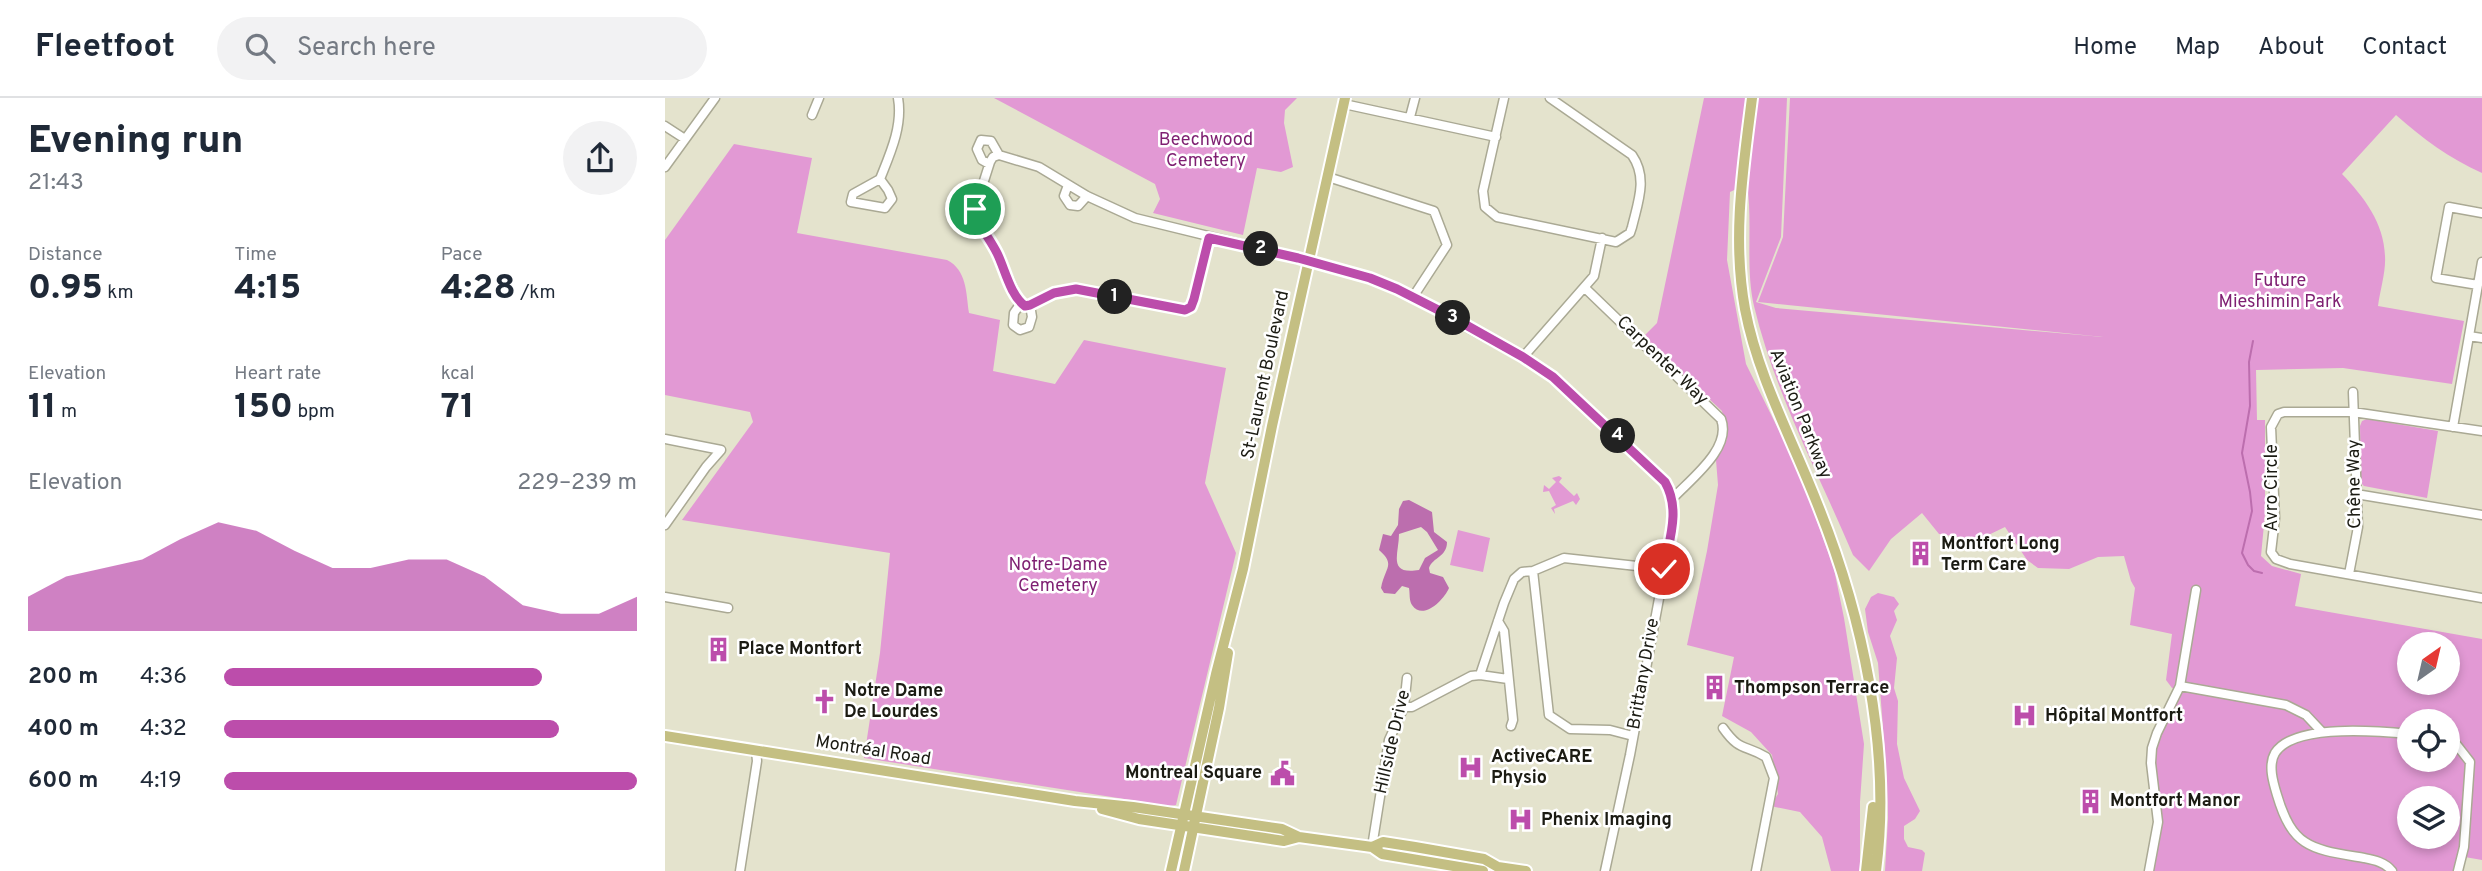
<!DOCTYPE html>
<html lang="en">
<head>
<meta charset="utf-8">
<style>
	body { margin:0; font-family:Overpass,sans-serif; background:#f2f2f3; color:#1f2937; height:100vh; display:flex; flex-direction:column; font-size:26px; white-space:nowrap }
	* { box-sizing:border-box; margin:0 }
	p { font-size:23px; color:#747a83 }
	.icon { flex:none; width:38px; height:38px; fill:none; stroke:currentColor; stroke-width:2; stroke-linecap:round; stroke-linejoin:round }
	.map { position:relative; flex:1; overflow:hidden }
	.details { display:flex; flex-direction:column; background:#fff; width:665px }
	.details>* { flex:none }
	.needle { width:46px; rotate:34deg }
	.controls { position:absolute; left:1732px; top:534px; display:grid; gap:14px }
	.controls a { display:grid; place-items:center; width:63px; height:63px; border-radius:50%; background:#fff; box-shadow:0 4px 10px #0003; font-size:35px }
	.pin { position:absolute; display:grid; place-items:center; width:60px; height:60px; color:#fff; margin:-30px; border:4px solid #fff; border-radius:50%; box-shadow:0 2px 7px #0007 }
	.km { position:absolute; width:35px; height:35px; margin:-18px; border-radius:50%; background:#222; color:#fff; font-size:19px; line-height:35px; text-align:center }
	.round { display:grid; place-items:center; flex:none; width:74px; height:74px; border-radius:37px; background:#f2f2f3 }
	.summary { display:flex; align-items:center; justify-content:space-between; height:119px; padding:0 28px }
	h1 { font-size:38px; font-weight:800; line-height:52px }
	.metrics { display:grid; grid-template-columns:repeat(3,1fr); gap:10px; height:119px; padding:7px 28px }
	.metrics div { display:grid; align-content:center }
	.metrics b { font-size:35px; font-weight:800 }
	.metrics small { font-size:19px; font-weight:400 }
	.metrics p { font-size:19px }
	.chart { height:196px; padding:14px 28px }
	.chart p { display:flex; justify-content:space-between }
	.chart svg { width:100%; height:126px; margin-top:7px; fill:#bc4dab; opacity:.7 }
	ul { padding:0 28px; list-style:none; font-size:23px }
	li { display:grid; grid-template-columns:112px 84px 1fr; align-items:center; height:52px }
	li i { height:18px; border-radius:9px; background:#bc4dab }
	header { display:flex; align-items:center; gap:42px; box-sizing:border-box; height:98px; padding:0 35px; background:#fff; border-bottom:2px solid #e0e1e3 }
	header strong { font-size:33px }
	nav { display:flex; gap:38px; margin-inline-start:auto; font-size:24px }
	.search { width:490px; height:63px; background:#f2f2f3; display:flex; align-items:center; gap:18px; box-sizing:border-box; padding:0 24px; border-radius:38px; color:#747a83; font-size:26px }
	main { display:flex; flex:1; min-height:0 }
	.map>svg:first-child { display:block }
</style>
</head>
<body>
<header>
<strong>Fleetfoot</strong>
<div class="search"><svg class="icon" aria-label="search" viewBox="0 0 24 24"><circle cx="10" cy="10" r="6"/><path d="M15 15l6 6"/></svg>Search here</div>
<nav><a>Home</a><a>Map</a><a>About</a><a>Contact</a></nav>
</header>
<main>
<section class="details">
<div class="summary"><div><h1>Evening run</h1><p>21:43</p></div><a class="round"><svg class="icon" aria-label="share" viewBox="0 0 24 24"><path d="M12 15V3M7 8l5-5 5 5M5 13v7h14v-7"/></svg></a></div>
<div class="metrics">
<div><p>Distance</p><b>0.95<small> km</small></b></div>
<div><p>Time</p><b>4:15</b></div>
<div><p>Pace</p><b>4:28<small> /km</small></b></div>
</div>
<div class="metrics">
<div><p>Elevation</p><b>11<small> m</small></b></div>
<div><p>Heart rate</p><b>150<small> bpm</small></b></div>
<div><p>kcal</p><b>71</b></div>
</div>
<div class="chart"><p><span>Elevation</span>229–239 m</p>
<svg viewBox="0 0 160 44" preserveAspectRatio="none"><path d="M0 44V32L10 25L20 22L30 19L40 12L50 6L60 9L70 16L80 22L90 22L100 19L110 19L120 25L130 35L140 38L150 38L160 32V44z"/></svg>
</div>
<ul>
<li><b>200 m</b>4:36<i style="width:77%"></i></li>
<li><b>400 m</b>4:32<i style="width:81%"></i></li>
<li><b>600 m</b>4:19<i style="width:100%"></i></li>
</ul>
</section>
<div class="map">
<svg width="1817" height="773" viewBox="0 0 1817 773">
	<rect width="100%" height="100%" fill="#e4e3cd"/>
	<path fill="#e299d4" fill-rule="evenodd" d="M 329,0 L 632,0 L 620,12 L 619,25 L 628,69 L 616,74 L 592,70 L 578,137 L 488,115 L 495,101 L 490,86 Z
		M 1039,0 L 1122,0 L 1116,139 L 1091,204 L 1111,210 L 1438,239 L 1093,204 L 1118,139 L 1125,0 L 1817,0 L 1817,75 C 1784,60 1758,41 1731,17 L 1677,76 C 1699,99 1719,125 1720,158 C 1721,174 1715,192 1713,208 L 1799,223 L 1787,286 L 1678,270 L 1591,272 L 1592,322 L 1600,322 L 1600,416 L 1596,458 L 1607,468 L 1636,476 L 1630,508 L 1817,541 L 1817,762 L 1794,758 L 1790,773 L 1488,773 L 1496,713 L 1489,668 L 1490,651 L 1494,636 L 1515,591 L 1507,590 L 1501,582 L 1507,536 L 1465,527 L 1470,490 L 1466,483 L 1459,458 L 1433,459 L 1404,471 L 1373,470 L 1362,462 L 1340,429 L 1313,442 L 1274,436 L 1257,415 L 1226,441 L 1204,473 L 1188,457 C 1153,374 1110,296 1089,208 C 1080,169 1088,125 1082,86 L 1065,94 L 1062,162 L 1081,266 L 1134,373 L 1169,471 L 1179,520 L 1199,646 L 1195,704 L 1195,773 L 1166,773 L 1157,739 L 1135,714 L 1105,708 L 1113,696 L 1107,657 L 1086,634 L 1057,618 L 1069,559 L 1022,547 L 1042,453 L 1053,387 L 1051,362 L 1062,341 L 1057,313 L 978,239 L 992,225 ZM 1745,546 L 1783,546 L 1783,584 L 1745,584 ZM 1745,623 L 1783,623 L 1783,662 L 1745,662 ZM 1745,700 L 1783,700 L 1783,738 L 1745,738 Z
		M 69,46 L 147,60 L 132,135 L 282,162 C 302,172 301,195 304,215 L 335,222 L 328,273 L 390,286 L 419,242 L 561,270 L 540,385 L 571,455 L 511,707 L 504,708 L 199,660 L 215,555 L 225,455 L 17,422 L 88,324 L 85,314 L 0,297 L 0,142 Z
		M 1702,321 L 1773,333 L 1762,400 L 1699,388 L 1696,385 L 1695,328 L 1697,323 Z
		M 894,378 L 897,380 L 894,384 L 909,398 L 912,395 L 915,401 L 911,407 L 908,403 L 889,411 L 890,416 L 886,410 L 891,407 L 884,393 L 878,394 L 879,387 L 884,391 L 891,384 L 887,380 Z
		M 793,432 L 825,440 L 818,474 L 785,467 Z
		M 1213,495 L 1229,499 L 1234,506 L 1229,513 L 1232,522 L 1225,538 L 1232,560 L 1229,590 L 1233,603 L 1232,646 L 1239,680 L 1255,713 L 1250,721 L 1239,728 L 1239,741 L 1243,749 L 1257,752 L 1260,755 L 1257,773 L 1220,773 L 1223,720 L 1222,683 L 1213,565 L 1203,534 L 1200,511 L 1206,499 Z"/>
	<path fill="#bc6eae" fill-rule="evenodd" d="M 744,402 L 767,414 L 769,434 L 782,444 C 782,459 768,459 764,470 L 765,475 L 778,479 L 784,490 C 779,502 758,523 747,507 C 744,503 745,495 744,490 L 737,488 L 730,496 L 719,495 L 716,490 C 720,469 731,467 714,452 L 718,436 L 726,438 L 733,427 L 734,411 L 738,403 ZM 756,429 L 762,434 L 773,452 L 760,460 L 754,472 C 722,477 734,456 734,436 Z"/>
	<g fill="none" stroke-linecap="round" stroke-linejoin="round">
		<path stroke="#bc6eae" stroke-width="2" d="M 1588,243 L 1584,264 L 1585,308 L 1577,355 L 1585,394 L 1587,413 L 1577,455 L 1583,467 L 1589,473 L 1597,475"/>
		<defs>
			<path id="minor" d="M 839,0 L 818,93 L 820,109 L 832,119 L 951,144 L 965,135 L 967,129 C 973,104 983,80 967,57 L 885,0
				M 679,6 L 831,39
				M 147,17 L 154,0
				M 745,19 L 750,0
				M 0,28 L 20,41
				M 324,66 L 317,62 L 312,51 L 316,42 L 326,43 L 334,57
				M 0,69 L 50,0
				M 663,79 L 769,113 L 782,147 L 748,199
				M 215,81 L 223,92 L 227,101 L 220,110 L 186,104 L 188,96 L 215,81 C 225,56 238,28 233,0
				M 403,87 L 399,98 L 405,107 L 413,108 L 422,98
				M 544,140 L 529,201 L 526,209 L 520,212 L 411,191 L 389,195 L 365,207 L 360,208 L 351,197 L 331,152 L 313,124 L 310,111 L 325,64 L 328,59 L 334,57 L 374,69 L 422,98 L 470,120 L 633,160 L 705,180 L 732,191 L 873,268 L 894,283 L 1000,384 L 1008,400 L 1008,425 L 965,657 L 940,773
				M 1813,187 L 1771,180 L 1784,109 L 1817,115
				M 920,190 L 1056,321 C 1067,350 1027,380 1008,400
				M 356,205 L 349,215 L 348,227 L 355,232 L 364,229 L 367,219 L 365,207
				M 1804,238 L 1817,240
				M 858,259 L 929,178 L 937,140
				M 1788,329 L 1817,164
				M 1817,333 L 1688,314 L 1619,314 L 1613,316 L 1606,329 L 1610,420 L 1606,454 L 1611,461 L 1625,466 L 1817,500
				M 0,341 L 56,352 L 41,369 L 0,427
				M 1691,396 L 1817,417
				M 868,473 L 884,617 L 905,631 L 945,632 L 968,638
				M 1684,476 L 1693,429 L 1688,294
				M 0,499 L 63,510
				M 833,523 L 839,533 L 848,622 L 846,628
				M 815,577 L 839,505 L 849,481 L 857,474 L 868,473 L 899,460 L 999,471
				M 1515,588 L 1621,607 L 1641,617 L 1657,634
				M 739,609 L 747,609 L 806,578 L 815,577 L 843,581
				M 1058,630 C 1075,654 1079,646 1101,659 L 1109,680 L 1091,773
				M 1783,644 L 1791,646 L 1805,664 L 1799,749 L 1793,773
				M 707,749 L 724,642 L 739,609 L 742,580
				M 75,773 L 92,663 L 91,653
				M 1484,773 L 1493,724 L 1486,665 L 1487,650 L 1492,635 L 1515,588 L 1531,492
				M 1727,773 C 1720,764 1709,762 1699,760 C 1647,751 1628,751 1612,697 C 1608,684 1603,667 1610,655 C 1629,625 1714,633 1745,636"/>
			<path id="major" d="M 1087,0 C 1078,71 1067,140 1080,211 C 1093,279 1127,341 1152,405 C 1197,516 1227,652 1211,773
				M 0,638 L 410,703 L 468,709 L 617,731 L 634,739
				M 437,711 L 474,721 L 619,743 L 634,739 L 707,749 L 717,756 L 818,773
				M 707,749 L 718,744 L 750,749 L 819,761 L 833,769 L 861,773
				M 506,773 L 551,576 L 578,471 L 607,328 L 680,0
				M 519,773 L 554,610 L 563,555
				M 1201,773 L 1208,709"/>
		</defs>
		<use href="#minor" stroke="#aaa994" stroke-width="11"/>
		<use href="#major" stroke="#fff" stroke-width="14"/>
		<use href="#minor" stroke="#fff" stroke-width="8"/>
		<use href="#major" stroke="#c4bf83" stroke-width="10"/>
	</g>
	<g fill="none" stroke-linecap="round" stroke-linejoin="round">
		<defs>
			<path id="route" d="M 310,111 C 313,128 324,139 332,155 C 340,171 345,197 360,208 L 365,207 L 389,195 L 411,191 L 520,212 L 526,209 L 529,201 L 544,140 L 633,160 L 705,180 L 732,191 L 785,218 L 858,259 L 888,279 L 1000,384 C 1016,412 1004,442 999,471"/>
		</defs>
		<use href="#route" stroke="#fff" stroke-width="14"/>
		<use href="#route" stroke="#bc4dab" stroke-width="9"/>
	</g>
	<defs>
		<symbol id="building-bare" viewBox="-9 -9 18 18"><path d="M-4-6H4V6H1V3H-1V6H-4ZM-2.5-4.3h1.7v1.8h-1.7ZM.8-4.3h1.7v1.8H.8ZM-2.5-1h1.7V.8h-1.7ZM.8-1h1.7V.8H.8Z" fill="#bc4dab" stroke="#fff" stroke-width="2.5" paint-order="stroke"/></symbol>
		<symbol id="church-bare" viewBox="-9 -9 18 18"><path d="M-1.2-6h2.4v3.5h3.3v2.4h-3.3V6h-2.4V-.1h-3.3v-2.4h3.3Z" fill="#bc4dab" stroke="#fff" stroke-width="2.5" paint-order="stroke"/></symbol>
		<symbol id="hospital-bare" viewBox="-9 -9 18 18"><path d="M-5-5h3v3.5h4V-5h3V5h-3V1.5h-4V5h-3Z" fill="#bc4dab" stroke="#fff" stroke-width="2.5" paint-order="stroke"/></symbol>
		<symbol id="civic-bare" viewBox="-9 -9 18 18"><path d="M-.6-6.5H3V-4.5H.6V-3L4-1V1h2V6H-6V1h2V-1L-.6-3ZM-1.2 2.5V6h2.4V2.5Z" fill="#bc4dab" stroke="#fff" stroke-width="2.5" paint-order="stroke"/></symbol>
	</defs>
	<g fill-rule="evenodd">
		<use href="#building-bare" x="1238" y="438" width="35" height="35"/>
		<use href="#building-bare" x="36" y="534" width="35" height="35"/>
		<use href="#building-bare" x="1032" y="572" width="35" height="35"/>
		<use href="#church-bare" x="142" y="586" width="35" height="35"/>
		<use href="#hospital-bare" x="1342" y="600" width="35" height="35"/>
		<use href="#hospital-bare" x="788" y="652" width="35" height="35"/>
		<use href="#civic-bare" x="600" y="658" width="35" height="35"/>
		<use href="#building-bare" x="1408" y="686" width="35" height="35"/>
		<use href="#hospital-bare" x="838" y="704" width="35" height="35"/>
	</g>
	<g text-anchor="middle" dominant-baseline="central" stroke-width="5" stroke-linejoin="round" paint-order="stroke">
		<g font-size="18" fill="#7f2072" stroke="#fff">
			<text x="541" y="42">Beechwood<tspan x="541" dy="21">Cemetery</tspan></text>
			<text x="1615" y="183">Future<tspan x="1615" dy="21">Mieshimin Park</tspan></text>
			<text x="393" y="467">Notre-Dame<tspan x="393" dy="21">Cemetery</tspan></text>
		</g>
		<g font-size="18" fill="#1b1b13" stroke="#fff">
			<text transform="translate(997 263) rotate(44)">Carpenter Way</text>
			<text transform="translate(601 277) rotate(-78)">St-Laurent Boulevard</text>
			<text transform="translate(1135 316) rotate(68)">Aviation Parkway</text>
			<text transform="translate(1690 386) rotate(-91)">Chêne Way</text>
			<text transform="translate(1607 390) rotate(-90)">Avro Circle</text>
			<text transform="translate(979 576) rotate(-80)">Brittany Drive</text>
			<text transform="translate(728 644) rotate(-77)">Hillside Drive</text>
			<text transform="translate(208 653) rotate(9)">Montréal Road</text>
		</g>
		<g font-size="18" font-weight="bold" fill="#1b1b13" stroke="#fff" text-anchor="start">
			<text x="1276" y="446">Montfort Long<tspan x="1276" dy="21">Term Care</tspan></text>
			<text x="73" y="551">Place Montfort</text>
			<text x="1069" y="590">Thompson Terrace</text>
			<text x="179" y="593">Notre Dame<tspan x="179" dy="21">De Lourdes</tspan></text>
			<text x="1380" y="618">Hôpital Montfort</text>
			<text x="826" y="659">ActiveCARE<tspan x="826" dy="21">Physio</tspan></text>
			<text x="597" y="675" text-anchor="end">Montreal Square</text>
			<text x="1445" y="703">Montfort Manor</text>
			<text x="876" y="722">Phenix Imaging</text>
		</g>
	</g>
</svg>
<div class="controls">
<a><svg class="needle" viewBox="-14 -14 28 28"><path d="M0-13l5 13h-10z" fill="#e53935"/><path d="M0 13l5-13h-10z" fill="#747a83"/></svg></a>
<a><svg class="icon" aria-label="locate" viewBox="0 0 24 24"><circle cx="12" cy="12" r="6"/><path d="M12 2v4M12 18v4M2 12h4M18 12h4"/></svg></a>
<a><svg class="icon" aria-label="layers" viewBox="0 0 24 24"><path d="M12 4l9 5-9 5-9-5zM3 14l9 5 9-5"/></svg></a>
</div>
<div class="pin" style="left:310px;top:111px;background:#1e9e55"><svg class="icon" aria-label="arrive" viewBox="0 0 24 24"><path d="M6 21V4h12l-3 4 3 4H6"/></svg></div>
<div class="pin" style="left:999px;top:471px;background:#d93025"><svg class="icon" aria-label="check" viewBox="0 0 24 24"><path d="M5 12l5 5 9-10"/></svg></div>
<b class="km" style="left:450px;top:199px">1</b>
<b class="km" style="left:596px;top:151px">2</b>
<b class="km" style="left:788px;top:220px">3</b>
<b class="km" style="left:953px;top:338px">4</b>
</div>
</main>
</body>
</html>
